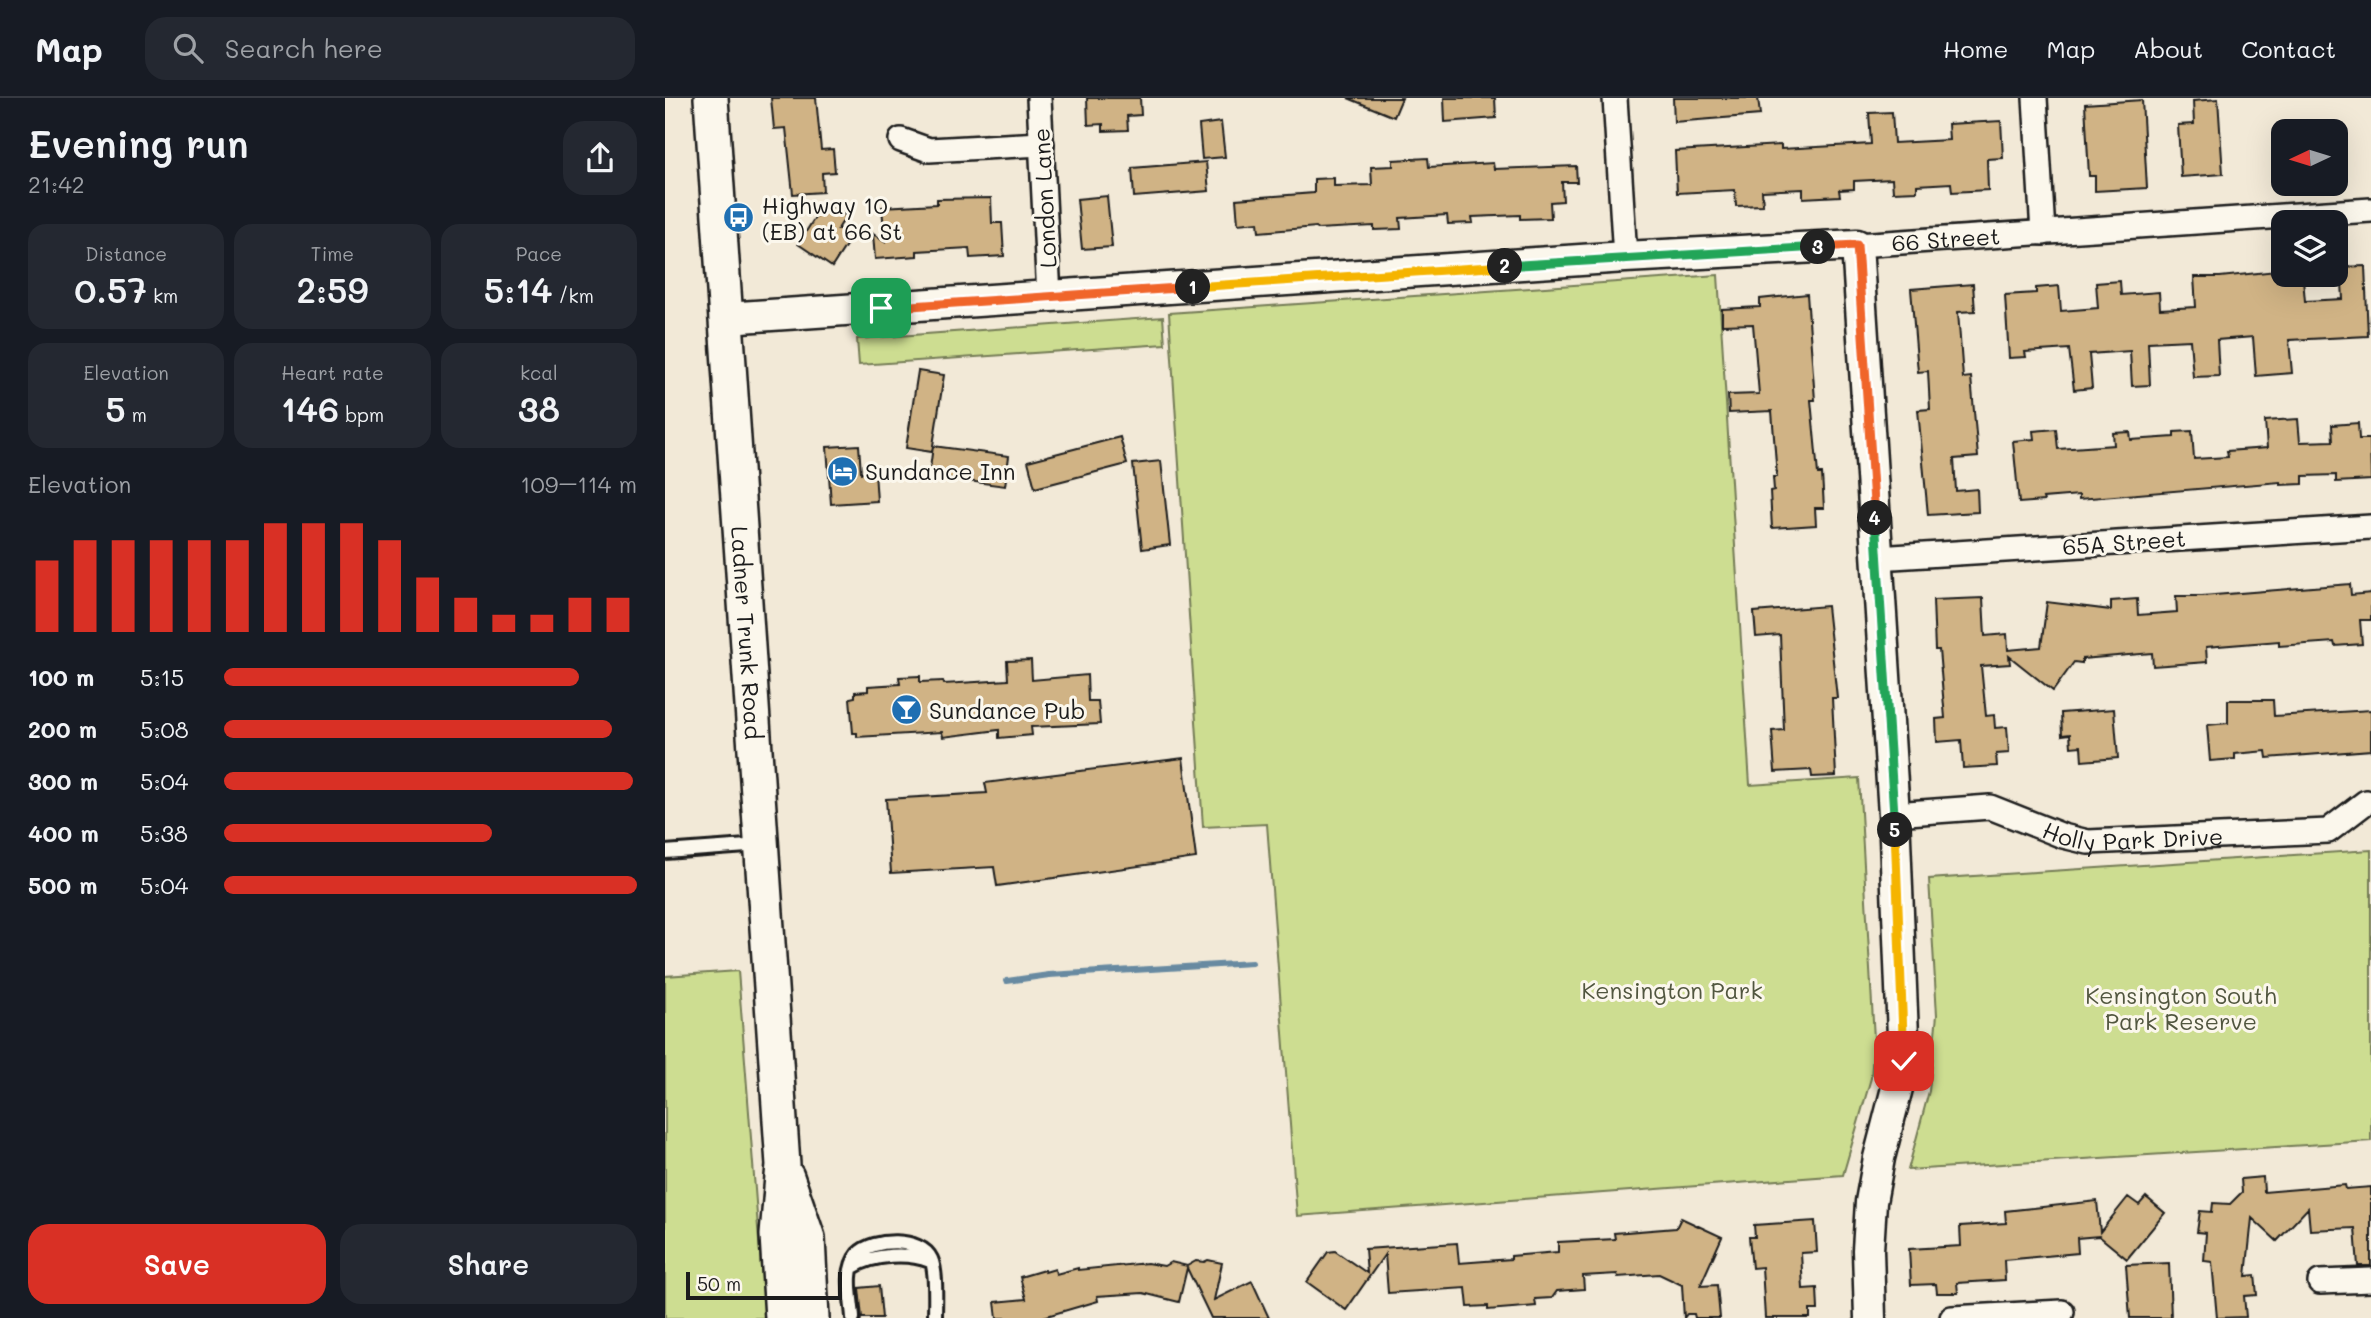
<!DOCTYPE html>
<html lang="en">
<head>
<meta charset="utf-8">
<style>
	body { margin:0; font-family:Mali,sans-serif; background:#242831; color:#f1f3f6; height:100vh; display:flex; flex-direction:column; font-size:26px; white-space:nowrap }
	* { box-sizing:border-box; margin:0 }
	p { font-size:23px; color:#9ea1a6 }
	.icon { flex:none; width:38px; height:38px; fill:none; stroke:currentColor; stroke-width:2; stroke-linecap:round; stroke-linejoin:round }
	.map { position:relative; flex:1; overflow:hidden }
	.details { display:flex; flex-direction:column; background:#171b24; width:665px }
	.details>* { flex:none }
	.needle { width:46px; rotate:266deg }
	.fabs { position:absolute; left:1606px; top:21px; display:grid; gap:14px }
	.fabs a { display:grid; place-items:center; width:77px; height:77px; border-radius:14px; background:#171b24; box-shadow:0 7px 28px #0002; font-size:35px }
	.scale { position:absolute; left:21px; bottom:18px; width:156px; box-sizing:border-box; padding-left:7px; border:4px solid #1c1c1c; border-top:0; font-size:19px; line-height:24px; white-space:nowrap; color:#1c1c1c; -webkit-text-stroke:5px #fbf7ec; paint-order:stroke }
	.pin { position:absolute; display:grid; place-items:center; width:60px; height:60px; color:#fff; margin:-30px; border-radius:14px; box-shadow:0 4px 10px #0006 }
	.km { position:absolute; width:35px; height:35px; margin:-18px; border-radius:50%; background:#222; color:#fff; font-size:19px; line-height:35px; text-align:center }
	.round { display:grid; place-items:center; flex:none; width:74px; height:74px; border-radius:21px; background:#242831 }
	.summary { display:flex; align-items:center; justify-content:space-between; height:119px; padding:0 28px }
	h1 { font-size:38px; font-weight:600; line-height:52px }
	.stats { display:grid; grid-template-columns:repeat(3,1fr); gap:10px; height:119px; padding:7px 28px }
	.stats div { display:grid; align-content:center; border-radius:18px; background:#242831; text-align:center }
	.stats b { font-size:35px; font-weight:600 }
	.stats small { font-size:19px; font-weight:400 }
	.stats p { font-size:19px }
	.chart { height:196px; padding:14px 28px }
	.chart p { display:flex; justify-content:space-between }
	.chart svg { width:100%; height:126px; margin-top:7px; stroke:#d93025; stroke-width:6 }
	.button { display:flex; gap:14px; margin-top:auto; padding:14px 28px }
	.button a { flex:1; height:80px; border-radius:21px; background:#d93025; color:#fff; font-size:28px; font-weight:600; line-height:80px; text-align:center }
	.button a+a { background:#242831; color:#f1f3f6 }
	ul { padding:0 28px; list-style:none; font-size:23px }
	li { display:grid; grid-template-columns:112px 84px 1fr; align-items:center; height:52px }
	li i { height:18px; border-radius:9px; background:#d93025 }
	header { display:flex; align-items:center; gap:42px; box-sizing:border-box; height:98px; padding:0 35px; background:#171b24; border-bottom:2px solid #363941 }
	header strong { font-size:33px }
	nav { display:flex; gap:38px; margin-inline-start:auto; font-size:24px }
	.search { width:490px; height:63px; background:#242831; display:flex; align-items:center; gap:18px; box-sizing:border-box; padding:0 24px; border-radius:21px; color:#9ea1a6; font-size:26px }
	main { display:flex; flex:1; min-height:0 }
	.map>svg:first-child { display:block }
</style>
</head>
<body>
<header>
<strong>Map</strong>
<div class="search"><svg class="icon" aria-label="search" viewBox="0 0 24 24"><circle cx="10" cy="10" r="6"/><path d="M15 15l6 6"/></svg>Search here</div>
<nav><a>Home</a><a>Map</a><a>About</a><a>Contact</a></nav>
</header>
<main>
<section class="details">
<div class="summary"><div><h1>Evening run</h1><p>21:42</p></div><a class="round"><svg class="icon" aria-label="share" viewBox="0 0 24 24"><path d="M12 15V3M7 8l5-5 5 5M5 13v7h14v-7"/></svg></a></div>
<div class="stats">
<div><p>Distance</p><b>0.57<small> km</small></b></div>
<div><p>Time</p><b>2:59</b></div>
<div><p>Pace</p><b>5:14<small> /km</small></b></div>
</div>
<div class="stats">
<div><p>Elevation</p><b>5<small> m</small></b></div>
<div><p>Heart rate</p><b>146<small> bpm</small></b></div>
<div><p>kcal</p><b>38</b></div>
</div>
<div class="chart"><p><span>Elevation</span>109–114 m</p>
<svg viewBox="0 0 160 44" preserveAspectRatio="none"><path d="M5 44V19M15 44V12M25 44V12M35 44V12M45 44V12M55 44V12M65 44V6M75 44V6M85 44V6M95 44V12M105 44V25M115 44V32M125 44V38M135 44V38M145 44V32M155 44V32"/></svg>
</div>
<ul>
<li><b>100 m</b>5:15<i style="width:86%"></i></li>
<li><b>200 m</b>5:08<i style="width:94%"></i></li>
<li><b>300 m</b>5:04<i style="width:99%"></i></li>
<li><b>400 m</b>5:38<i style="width:65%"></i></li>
<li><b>500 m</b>5:04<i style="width:100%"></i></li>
</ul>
<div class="button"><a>Save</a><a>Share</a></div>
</section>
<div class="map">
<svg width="1706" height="1220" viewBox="0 0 1706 1220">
	<rect width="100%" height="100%" fill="#f2e9d7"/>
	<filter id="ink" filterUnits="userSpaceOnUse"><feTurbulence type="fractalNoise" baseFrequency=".0143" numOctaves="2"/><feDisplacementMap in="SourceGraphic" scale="14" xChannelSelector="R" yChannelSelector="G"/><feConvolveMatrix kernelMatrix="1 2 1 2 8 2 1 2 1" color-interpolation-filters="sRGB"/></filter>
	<g filter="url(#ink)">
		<path fill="#cddd91" stroke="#747c56" stroke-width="2" d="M 1053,177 L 1085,687 L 1194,680 L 1209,941 L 1206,980 L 1178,1077 L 632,1118 L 602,726 L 538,729 L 504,215 Z
			M 498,219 L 500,246 L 194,267 L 192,241 Z
			M 1706,752 L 1706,1043 L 1243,1072 L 1264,993 L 1272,917 L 1264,781 Z
			M 73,873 L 100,1220 L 0,1220 L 0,878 Z"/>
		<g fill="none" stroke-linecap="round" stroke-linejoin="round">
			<path stroke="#678aa1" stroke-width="6" d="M 342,883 L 384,877 L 587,865"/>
		</g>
		<path fill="#d0b385" stroke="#1c1c1c" stroke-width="2" d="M 106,0 L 151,0 L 156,52 L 168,51 L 170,74 L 157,75 L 158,94 L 128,96 L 121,30 L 109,31 Z
			M 422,0 L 475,0 L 476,17 L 462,18 L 463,32 L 438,33 L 438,26 L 423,27 Z
			M 683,0 L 737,0 L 729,19 Z
			M 779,0 L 830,0 L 831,20 L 780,24 Z
			M 1008,0 L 1093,0 L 1095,17 L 1009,24 Z
			M 1553,1 L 1558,76 L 1516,79 L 1513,27 L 1529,26 L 1528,3 Z
			M 1477,2 L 1482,90 L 1430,93 L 1430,78 L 1424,78 L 1420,6 Z
			M 1227,14 L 1229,45 L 1284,42 L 1283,26 L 1336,23 L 1338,60 L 1322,61 L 1323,92 L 1287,94 L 1286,85 L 1252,87 L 1252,93 L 1228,94 L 1227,81 L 1189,83 L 1189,91 L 1174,92 L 1175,98 L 1138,100 L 1138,91 L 1097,93 L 1098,107 L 1071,108 L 1070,92 L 1012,95 L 1010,53 L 1116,47 L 1116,51 L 1206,46 L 1204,15 Z
			M 556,24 L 560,59 L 537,61 L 534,27 Z
			M 763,60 L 764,69 L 828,65 L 829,71 L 911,68 L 912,84 L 897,84 L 898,103 L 885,104 L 886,120 L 855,121 L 855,117 L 807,119 L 808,125 L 783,126 L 782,117 L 735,120 L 736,131 L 709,132 L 709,128 L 652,131 L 651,129 L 594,134 L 593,124 L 573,126 L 571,101 L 649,95 L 649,81 L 669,80 L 669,88 L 707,87 L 706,69 L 728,68 L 728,62 Z
			M 541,64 L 544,93 L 469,99 L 467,70 Z
			M 442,98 L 447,149 L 417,151 L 412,101 Z
			M 326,100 L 327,125 L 337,125 L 339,158 L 305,160 L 304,150 L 252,153 L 252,158 L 210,161 L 208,136 L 220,144 L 217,109 L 272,106 L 272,101 Z
			M 160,104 L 181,118 L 173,131 L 192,130 L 167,169 L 133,146 Z
			M 1700,168 L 1703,238 L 1624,242 L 1627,275 L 1591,278 L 1588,239 L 1552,242 L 1554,278 L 1528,279 L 1525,242 L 1483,244 L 1485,287 L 1467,288 L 1465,253 L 1424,256 L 1427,290 L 1409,292 L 1404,251 L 1360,254 L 1361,259 L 1344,260 L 1340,197 L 1371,195 L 1371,190 L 1394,188 L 1396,213 L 1433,210 L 1431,185 L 1455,183 L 1456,197 L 1494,194 L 1495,211 L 1531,209 L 1529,179 L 1555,179 L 1611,173 L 1612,183 L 1638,181 L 1640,203 L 1678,201 L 1676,169 Z
			M 1308,186 L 1310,213 L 1293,214 L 1298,280 L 1306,279 L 1313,359 L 1289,361 L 1291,393 L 1312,391 L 1313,414 L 1263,417 L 1253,312 L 1265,311 L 1263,273 L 1253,274 L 1246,191 Z
			M 1142,196 L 1150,302 L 1146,302 L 1153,376 L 1157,376 L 1159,410 L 1150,410 L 1151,427 L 1107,430 L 1105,393 L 1109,392 L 1108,379 L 1112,379 L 1107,313 L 1064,315 L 1063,297 L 1094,296 L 1088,226 L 1057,227 L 1057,211 L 1095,209 L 1095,201 Z
			M 253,273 L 279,277 L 267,354 L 241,350 Z
			M 1633,321 L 1635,344 L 1668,343 L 1667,327 L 1693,325 L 1694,341 L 1705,341 L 1706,382 L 1671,384 L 1671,377 L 1638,378 L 1638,386 L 1615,387 L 1615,384 L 1414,401 L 1414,397 L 1378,400 L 1379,403 L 1354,405 L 1348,343 L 1369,341 L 1368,333 L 1391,331 L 1393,351 L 1449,347 L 1448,335 L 1465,334 L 1466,342 L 1509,339 L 1509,334 L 1527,333 L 1529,361 L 1563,359 L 1562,353 L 1602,350 L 1600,323 Z
			M 455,339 L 462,366 L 370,390 L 363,363 Z
			M 194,347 L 196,375 L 210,374 L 212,403 L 166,406 L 162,349 Z
			M 268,348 L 344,358 L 340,388 L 264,378 Z
			M 496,363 L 505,447 L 477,451 L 468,366 Z
			M 1685,486 L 1686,497 L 1706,495 L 1706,522 L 1695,522 L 1697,546 L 1670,548 L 1669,544 L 1614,548 L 1614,543 L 1541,549 L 1542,564 L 1488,568 L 1487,555 L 1417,561 L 1417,565 L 1409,564 L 1388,593 L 1344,558 L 1345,566 L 1316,568 L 1321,618 L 1329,617 L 1330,630 L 1342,629 L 1344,655 L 1331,656 L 1332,668 L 1298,670 L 1296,642 L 1272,644 L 1271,621 L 1280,620 L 1274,552 L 1270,552 L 1268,502 L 1318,500 L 1320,538 L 1342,536 L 1343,552 L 1376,549 L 1382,504 L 1446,512 L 1446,503 L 1472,501 L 1473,517 L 1512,514 L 1511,498 L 1537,498 Z
			M 1162,508 L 1172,600 L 1167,600 L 1171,678 L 1147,679 L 1146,672 L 1110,674 L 1107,633 L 1119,632 L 1115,537 L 1091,539 L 1089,514 Z
			M 366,562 L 367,582 L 422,577 L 423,603 L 433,603 L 435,626 L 366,629 L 367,637 L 334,640 L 334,632 L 278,639 L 277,634 L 192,639 L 192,635 L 188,635 L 185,600 L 190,599 L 190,594 L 203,593 L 203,588 L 235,586 L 234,579 L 255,578 L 255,584 L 278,583 L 279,586 L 343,582 L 342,563 Z
			M 1563,602 L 1608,602 L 1609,618 L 1706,612 L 1706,652 L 1602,660 L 1601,653 L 1570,656 L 1570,661 L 1545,663 L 1542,627 L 1563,625 Z
			M 1449,611 L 1453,660 L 1417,663 L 1416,648 L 1406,649 L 1405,636 L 1397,637 L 1396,615 Z
			M 518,660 L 531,760 L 332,788 L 329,769 L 226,775 L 221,701 L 322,695 L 320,685 Z
			M 1598,1079 L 1599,1094 L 1680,1087 L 1681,1091 L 1706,1089 L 1706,1168 L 1693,1168 L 1690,1130 L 1645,1132 L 1643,1110 L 1612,1143 L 1587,1120 L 1581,1178 L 1590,1177 L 1592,1197 L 1579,1198 L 1581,1219 L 1552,1220 L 1547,1164 L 1539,1163 L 1541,1135 L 1532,1134 L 1535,1113 L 1547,1114 L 1548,1105 L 1565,1106 L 1577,1094 L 1576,1081 Z
			M 1463,1099 L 1474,1107 L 1481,1099 L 1500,1115 L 1462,1161 L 1434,1138 L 1412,1140 L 1413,1155 L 1339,1162 L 1340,1182 L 1292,1185 L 1293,1195 L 1272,1195 L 1271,1186 L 1246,1187 L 1244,1151 L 1296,1148 L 1295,1128 L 1341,1125 L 1340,1113 L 1432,1103 L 1435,1134 Z
			M 1016,1120 L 1057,1139 L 1035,1188 L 1052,1187 L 1055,1220 L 1030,1220 L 1029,1216 L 1022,1216 L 1019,1220 L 1017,1187 L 994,1176 L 953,1179 L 952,1176 L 918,1178 L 919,1191 L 892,1193 L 887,1200 L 870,1201 L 871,1208 L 823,1212 L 823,1208 L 803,1209 L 801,1190 L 723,1195 L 720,1156 L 681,1212 L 642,1184 L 663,1154 L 670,1153 L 702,1175 L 700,1151 L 792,1145 L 794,1165 L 846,1161 L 846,1158 L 893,1154 L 893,1144 L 950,1141 L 949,1135 L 1011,1130 Z
			M 1150,1123 L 1152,1154 L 1136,1155 L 1138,1191 L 1152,1190 L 1153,1212 L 1145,1212 L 1145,1220 L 1100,1220 L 1097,1169 L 1087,1170 L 1084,1139 L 1090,1139 L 1089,1127 Z
			M 543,1162 L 557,1165 L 549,1202 L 587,1183 L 604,1220 L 546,1220 L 522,1170 L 514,1204 L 478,1195 L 432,1198 L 433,1203 L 375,1220 L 332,1220 L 330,1204 L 361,1201 L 355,1179 L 379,1172 L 380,1174 L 390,1171 L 391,1176 L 413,1170 L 413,1172 L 482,1165 L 499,1168 L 506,1164 L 522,1168 L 531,1163 L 539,1164 Z
			M 1504,1165 L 1506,1220 L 1465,1220 L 1461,1167 Z
			M 214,1188 L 217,1220 L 197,1220 L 194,1190 Z"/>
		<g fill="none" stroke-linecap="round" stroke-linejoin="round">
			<defs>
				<path id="service" d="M 0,754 L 96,747
					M 188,1169 C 208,1156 243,1154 265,1163
					M 188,1220 C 187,1201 179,1173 193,1156 C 208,1140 256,1139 266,1161 C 272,1174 270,1205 270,1220"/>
				<g id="minor">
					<path d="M 374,0 L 384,199"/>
					<path d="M 950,0 L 960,159"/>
					<path d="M 1370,0 L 1378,135"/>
					<path d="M 236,42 L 264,52 L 377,46"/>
					<path id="s1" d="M 1192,147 L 1706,112"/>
					<path d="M 1212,460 L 1706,429"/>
					<path id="s2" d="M 1229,716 L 1325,709 L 1398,738 L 1423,744 L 1663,733 L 1701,704"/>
					<path d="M 1655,1184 L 1706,1182"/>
					<path d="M 1287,1220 L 1397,1214"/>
				</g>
				<path id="tertiary" d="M 61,220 L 960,159 L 1192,147 L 1229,716 L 1239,963 L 1214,1060 L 1206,1104 L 1203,1152 L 1205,1220"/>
				<g id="secondary">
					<path id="s3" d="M 46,0 L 118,1067 L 112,1137 L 117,1220"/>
					<path d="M 122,1079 L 143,1140 L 147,1220"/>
				</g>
			</defs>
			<use href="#service" stroke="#1c1c1c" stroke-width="18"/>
			<use href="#minor" stroke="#1c1c1c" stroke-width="28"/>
			<use href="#tertiary" stroke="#1c1c1c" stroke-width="35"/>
			<use href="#secondary" stroke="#1c1c1c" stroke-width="38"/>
			<use href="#service" stroke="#fbf7ec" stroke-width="12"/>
			<use href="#minor" stroke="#fbf7ec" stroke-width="23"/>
			<use href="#tertiary" stroke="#fbf7ec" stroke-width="30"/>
			<use href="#secondary" stroke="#fbf7ec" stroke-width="33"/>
		</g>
	</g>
	<g fill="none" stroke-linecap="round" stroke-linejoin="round" filter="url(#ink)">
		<defs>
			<path id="split-1" d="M 216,210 L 528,189"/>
			<path id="split-2" d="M 528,189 L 840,168"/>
			<path id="split-3" d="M 840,168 L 1153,149"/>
			<path id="split-4" d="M 1153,149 L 1192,147 L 1210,420"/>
			<path id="split-5" d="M 1210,420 L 1230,732"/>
			<path id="split-6" d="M 1230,732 L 1239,963"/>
		</defs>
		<use href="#split-1" stroke="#fff" stroke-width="14"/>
		<use href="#split-2" stroke="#fff" stroke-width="14"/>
		<use href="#split-3" stroke="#fff" stroke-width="14"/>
		<use href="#split-4" stroke="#fff" stroke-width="14"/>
		<use href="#split-5" stroke="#fff" stroke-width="14"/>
		<use href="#split-6" stroke="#fff" stroke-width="14"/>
		<use href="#split-1" stroke="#f0652b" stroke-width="9"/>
		<use href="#split-2" stroke="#f5b400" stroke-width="9"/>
		<use href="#split-3" stroke="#22a559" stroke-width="9"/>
		<use href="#split-4" stroke="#f0652b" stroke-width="9"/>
		<use href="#split-5" stroke="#22a559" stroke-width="9"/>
		<use href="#split-6" stroke="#f5b400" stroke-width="9"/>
	</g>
	<defs>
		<symbol id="bus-disc" viewBox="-11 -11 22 22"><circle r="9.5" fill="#1f6fb2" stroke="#fbf7ec"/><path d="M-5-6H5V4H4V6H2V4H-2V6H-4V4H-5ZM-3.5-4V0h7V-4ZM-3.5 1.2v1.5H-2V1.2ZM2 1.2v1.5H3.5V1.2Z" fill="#fff"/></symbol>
		<symbol id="hotel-disc" viewBox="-11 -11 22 22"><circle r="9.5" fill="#1f6fb2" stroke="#fbf7ec"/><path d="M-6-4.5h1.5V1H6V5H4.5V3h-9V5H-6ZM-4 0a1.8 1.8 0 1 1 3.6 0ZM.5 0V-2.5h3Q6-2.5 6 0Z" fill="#fff"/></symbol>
		<symbol id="bar-disc" viewBox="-11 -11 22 22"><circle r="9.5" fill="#1f6fb2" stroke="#fbf7ec"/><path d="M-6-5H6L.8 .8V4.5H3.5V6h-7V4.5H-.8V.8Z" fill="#fff"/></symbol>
	</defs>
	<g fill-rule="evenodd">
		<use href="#bus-disc" x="56" y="102" width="35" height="35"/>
		<use href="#hotel-disc" x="160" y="356" width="35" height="35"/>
		<use href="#bar-disc" x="224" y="594" width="35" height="35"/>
	</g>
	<g text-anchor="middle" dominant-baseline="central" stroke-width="6" stroke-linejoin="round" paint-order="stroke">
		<g font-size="23" fill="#1c1c1c" stroke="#fbf7ec">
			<text transform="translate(379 100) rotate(-93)">London Lane</text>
			<text stroke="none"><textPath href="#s1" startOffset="89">66 Street</textPath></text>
			<text transform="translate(1459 444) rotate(-4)">65A Street</text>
			<text stroke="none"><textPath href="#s3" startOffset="536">Ladner Trunk Road</textPath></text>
			<text stroke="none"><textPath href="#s2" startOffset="245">Holly Park Drive</textPath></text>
		</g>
		<g font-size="23" fill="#1c1c1c" stroke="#fbf7ec" text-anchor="start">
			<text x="97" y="107">Highway 10<tspan x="97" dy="26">(EB) at 66 St</tspan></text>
			<text x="200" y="373">Sundance Inn</text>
			<text x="264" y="612">Sundance Pub</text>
		</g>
		<g font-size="23" fill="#51563f" stroke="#fbf7ec">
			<text x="1007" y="892">Kensington Park</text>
			<text x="1516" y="897">Kensington South<tspan x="1516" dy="26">Park Reserve</tspan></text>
		</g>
	</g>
</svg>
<div class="fabs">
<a><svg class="needle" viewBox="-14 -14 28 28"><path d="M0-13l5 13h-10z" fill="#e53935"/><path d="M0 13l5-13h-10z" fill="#9ea1a6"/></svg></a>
<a><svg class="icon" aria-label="layers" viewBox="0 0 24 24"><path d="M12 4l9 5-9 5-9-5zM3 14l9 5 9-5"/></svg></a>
</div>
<div class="scale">50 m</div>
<div class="pin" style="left:216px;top:210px;background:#1e9e55"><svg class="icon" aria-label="arrive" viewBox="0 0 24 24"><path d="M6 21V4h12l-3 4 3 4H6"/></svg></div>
<div class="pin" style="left:1239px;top:963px;background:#d93025"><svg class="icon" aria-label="check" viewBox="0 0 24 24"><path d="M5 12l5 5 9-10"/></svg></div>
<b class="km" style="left:528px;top:189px">1</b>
<b class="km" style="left:840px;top:168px">2</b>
<b class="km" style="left:1153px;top:149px">3</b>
<b class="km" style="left:1210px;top:420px">4</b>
<b class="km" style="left:1230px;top:732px">5</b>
</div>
</main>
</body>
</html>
